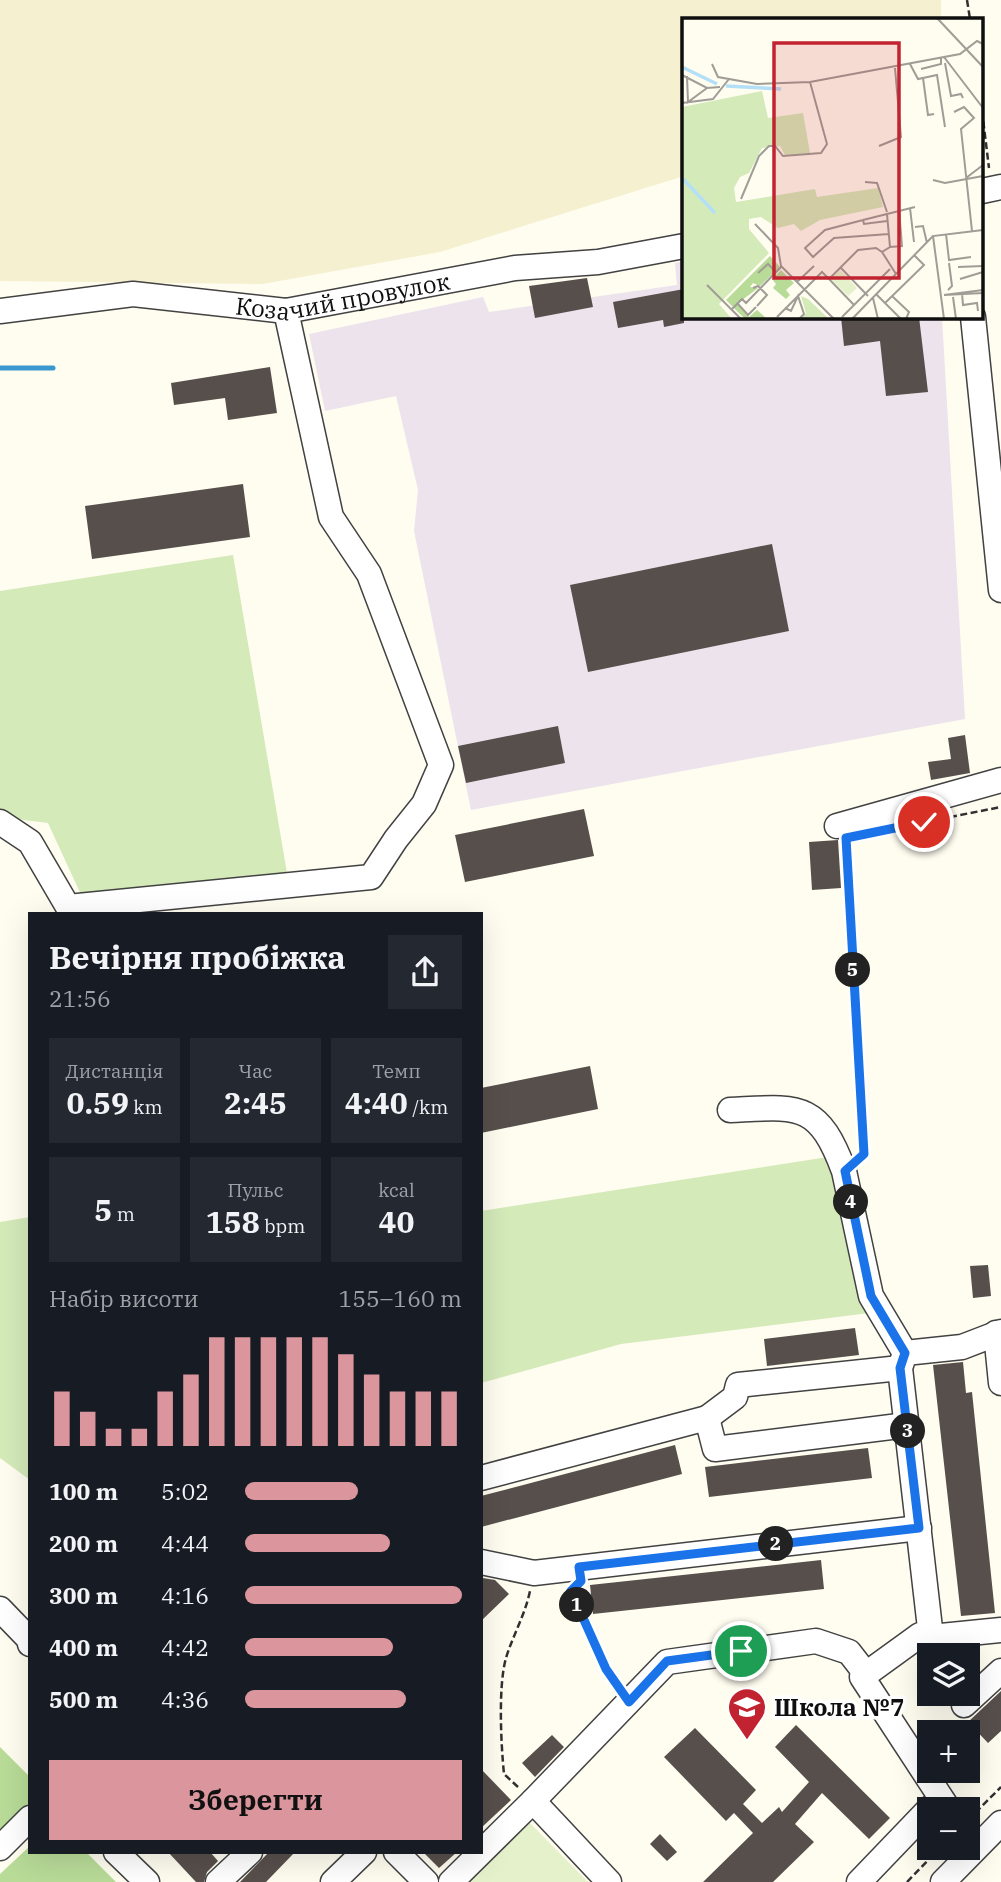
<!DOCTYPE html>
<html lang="uk">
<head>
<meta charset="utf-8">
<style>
	body { margin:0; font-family:"IBM Plex Serif",serif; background:#242831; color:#f1f3f6; height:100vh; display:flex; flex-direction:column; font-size:26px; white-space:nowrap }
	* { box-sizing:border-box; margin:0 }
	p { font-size:23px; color:#9ea1a6 }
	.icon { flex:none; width:38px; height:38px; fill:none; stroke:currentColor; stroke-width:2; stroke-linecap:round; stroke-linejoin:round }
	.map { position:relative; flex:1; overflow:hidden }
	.side { position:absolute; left:28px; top:912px; width:455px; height:942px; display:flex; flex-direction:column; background:#171b24; border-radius:0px; box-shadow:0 7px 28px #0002 }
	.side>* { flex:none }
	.tools { position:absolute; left:917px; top:1643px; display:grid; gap:14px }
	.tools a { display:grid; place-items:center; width:63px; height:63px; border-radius:0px; background:#171b24; box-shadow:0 7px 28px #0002; font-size:35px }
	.pin { position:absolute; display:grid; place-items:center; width:60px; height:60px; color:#fff; margin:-30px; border:4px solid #fff; border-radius:50%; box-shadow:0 2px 7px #0007 }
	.km { position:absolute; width:35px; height:35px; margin:-18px; border-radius:50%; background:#222; color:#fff; font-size:19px; line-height:35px; text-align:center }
	.round { display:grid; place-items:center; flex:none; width:74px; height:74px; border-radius:0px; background:#242831 }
	.summary { display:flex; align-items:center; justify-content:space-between; height:119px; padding:0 21px }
	h1 { font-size:32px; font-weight:700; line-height:52px }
	.stats { display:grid; grid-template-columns:repeat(3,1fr); gap:10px; height:119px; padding:7px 21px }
	.stats div { display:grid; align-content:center; border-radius:0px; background:#242831; text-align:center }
	.stats b { font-size:30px; font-weight:700 }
	.stats small { font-size:19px; font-weight:400 }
	.stats p { font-size:19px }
	.chart { height:196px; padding:14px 21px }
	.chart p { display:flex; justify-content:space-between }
	.chart svg { width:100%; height:126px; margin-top:7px; stroke:#db969d; stroke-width:6 }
	.primary-button { display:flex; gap:14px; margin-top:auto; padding:14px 21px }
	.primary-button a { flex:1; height:80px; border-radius:0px; background:#db969d; color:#111; font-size:28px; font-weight:700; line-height:80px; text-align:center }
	ul { padding:0 21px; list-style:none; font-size:23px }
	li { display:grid; grid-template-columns:112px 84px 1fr; align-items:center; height:52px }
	li i { height:18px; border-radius:9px; background:#db969d }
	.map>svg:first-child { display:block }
</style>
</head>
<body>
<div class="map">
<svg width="1001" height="1882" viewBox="0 0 1001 1882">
	<rect width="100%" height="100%" fill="#fffcf0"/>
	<path fill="#ece3ed" d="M 684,261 L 684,317 L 942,317 L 965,719 L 471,810 L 414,531 L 418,490 L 396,396 L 325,411 L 309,334 L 483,297 L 489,312 L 677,285 L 675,263 Z"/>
	<path fill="#f5f1d0" d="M 0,0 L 941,0 L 941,19 L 684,19 L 684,176 L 440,252 L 263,284 L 0,281 Z"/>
	<path fill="#d4eab9" d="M 233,555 L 288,879 L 83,899 L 48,823 L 0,817 L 0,591 Z
		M 828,1157 L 869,1313 L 621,1344 L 481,1383 L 481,1211 Z
		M 30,1217 L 30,1480 L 0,1458 L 0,1222 Z"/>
	<path fill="#b8db98" d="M 0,1747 L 30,1777 L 30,1804 L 0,1833 Z
		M 30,1846 L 30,1852 L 86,1852 L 116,1882 L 0,1882 L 0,1874 Z"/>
	<path fill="#e5f1cb" d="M 529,1822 L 588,1882 L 467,1882 Z"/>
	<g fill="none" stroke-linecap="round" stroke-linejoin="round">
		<path stroke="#3a98cf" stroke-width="5" d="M 0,368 L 53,368"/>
	</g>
	<path fill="#574f4b" d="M 587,278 L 593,307 L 535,318 L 529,286 Z
		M 684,289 L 684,323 L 664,327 L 663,320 L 618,328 L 613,302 Z
		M 841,317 L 919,317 L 928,392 L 886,396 L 880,341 L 844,346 Z
		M 270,367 L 277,413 L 228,420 L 225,398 L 174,405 L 171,383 Z
		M 243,484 L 250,537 L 92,559 L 85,506 Z
		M 772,544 L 789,631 L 588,672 L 570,585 Z
		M 558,726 L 565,763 L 466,783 L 458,746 Z
		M 965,735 L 970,773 L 931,780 L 928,762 L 951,759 L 948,738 Z
		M 584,809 L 594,856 L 465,882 L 455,835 Z
		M 838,840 L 841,888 L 812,890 L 809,842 Z
		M 590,1066 L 598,1109 L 481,1133 L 481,1088 Z
		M 988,1265 L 991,1296 L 973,1298 L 970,1266 Z
		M 855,1328 L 859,1355 L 767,1366 L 764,1339 Z
		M 963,1362 L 966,1393 L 972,1392 L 995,1613 L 961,1616 L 933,1365 Z
		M 675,1445 L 682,1474 L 481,1527 L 481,1496 Z
		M 868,1448 L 872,1478 L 709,1497 L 705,1467 Z
		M 821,1560 L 824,1589 L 593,1614 L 590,1585 Z
		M 483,1578 L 495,1580 L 509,1594 L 481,1621 L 481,1579 Z
		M 1001,1691 L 1001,1731 L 988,1743 L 968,1722 Z
		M 796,1725 L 890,1818 L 869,1839 L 822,1793 L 795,1824 L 814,1842 L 773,1882 L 703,1882 L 753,1833 L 734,1813 L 726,1821 L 664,1757 L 695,1728 L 756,1790 L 743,1804 L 762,1823 L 779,1807 L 782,1812 L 809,1782 L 775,1747 Z
		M 552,1735 L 564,1747 L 535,1777 L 522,1763 Z
		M 481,1769 L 511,1800 L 481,1828 Z
		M 660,1834 L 677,1852 L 667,1861 L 650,1844 Z
		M 168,1852 L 210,1852 L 218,1861 L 207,1872 L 204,1882 L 196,1882 Z
		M 269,1852 L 295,1852 L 266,1882 L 240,1882 Z
		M 423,1852 L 457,1852 L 439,1868 Z"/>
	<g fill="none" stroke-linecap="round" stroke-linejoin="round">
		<defs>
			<g id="minor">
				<path d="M 982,191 L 1001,187"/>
				<path id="s1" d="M 0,311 L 133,294 L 286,311 L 515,268 L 598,262 L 684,246"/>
				<path d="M 973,317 L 1001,590"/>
				<path d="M 0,822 L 30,842 L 68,907 L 371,877 L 396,839 L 424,804 L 441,765 L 369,574 L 331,517 L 286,311"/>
				<path d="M 837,826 L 1001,780"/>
				<path d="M 730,1110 C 797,1107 818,1100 844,1171 L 871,1296 L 905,1353"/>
				<path d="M 996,1333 L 1001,1383"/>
				<path d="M 707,1418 L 735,1397 L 738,1385 L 900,1368"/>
				<path d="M 481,1478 L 707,1418 L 715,1449 L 907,1425"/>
				<path d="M 481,1562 L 534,1573 L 919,1528"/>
				<path d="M 0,1609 L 29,1639 L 30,1644"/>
				<path d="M 931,1637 L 1001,1630"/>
				<path d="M 964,1705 L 1001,1671"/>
				<path d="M 533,1801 L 609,1882"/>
				<path d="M 949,1810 L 862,1677 L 920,1635 L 931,1637 L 900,1368 L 905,1353 L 962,1347 L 1001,1332"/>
				<path d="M 0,1848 L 30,1818"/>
				<path d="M 116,1852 L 147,1882"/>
				<path d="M 396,1852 L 426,1882"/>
				<path d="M 218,1882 L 250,1852"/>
				<path d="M 333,1882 L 364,1852"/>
				<path d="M 451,1882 L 533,1801 L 667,1662 L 816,1641 L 849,1652 L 866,1674"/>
				<path d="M 859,1882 L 930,1808"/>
				<path d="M 943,1882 L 1001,1823"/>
			</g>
		</defs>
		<use href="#minor" stroke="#424242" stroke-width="27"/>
		<path stroke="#313131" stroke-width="2.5" stroke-dasharray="7 3.5" stroke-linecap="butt" d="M 967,0 L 970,19
			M 982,111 L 989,168
			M 950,817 L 1001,807
			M 847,844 L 864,1154 L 860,1157
			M 574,1588 L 571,1591 C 586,1621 597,1658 617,1685
			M 518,1787 L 504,1774 C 501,1745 498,1686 506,1658 C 513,1635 525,1615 530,1591
			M 968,1820 L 1001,1787
			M 907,1882 L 940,1848"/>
		<use href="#minor" stroke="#fff" stroke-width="24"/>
	</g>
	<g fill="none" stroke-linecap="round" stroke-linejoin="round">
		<defs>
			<path id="route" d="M 741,1651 L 667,1661 L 629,1702 L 606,1669 L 571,1591 L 581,1581 L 579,1567 L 919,1528 L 900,1368 L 905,1353 L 871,1296 L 845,1171 L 864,1154 L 846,838 L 924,822"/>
		</defs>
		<use href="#route" stroke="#fff" stroke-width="14"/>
		<use href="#route" stroke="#1a73e8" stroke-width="9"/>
	</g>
	<defs>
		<symbol id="school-pin" viewBox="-11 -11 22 30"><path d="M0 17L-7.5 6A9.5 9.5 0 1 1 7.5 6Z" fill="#c12430" stroke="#fff"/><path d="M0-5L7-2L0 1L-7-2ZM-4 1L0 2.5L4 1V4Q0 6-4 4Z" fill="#fff"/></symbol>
	</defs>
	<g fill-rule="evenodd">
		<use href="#school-pin" x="725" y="1685" width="44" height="60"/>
	</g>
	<g text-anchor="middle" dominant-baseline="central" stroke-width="7" stroke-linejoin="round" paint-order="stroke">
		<g font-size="24" fill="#0f0f0f" stroke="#fff">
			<text stroke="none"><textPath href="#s1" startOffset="346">Козачий провулок</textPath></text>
		</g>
		<g font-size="24" font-weight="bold" fill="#0f0f0f" stroke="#fff" text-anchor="start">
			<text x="774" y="1707">Школа №7</text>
		</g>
	</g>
	<g transform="translate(682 18)">
		<rect width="301" height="301" fill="#fffcf0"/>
		<path d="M 80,73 L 86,100 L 121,95 L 128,135 L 103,137 L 98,128 L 80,130 L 67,155 L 58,159 L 52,170 L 54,184 L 133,171 L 135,179 L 196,170 L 201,189 L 138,202 L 119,213 L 112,206 L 96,210 L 79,199 L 67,201 L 67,211 L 87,235 L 37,286 L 50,301 L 0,301 L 0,89 ZM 119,278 L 126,281 L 147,301 L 118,301 L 124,295 Z" fill="#d4eab9"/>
		<path d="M 88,238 L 98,249 L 78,268 L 71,265 L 68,269 L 76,270 L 55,286 L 67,299 L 75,292 L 85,301 L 63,301 L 44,282 ZM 99,252 L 112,265 L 104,272 L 108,277 L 104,281 L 91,270 L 94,266 L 90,261 Z" fill="#b8db98"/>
		<path d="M 158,252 L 175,270 L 166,278 L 149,261 Z" fill="#e5f1cb"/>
		<path fill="none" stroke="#b4e0f7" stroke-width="3.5" d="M 0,49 L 35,66M 44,68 L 99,71M 0,160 L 33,195"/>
		<path fill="none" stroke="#9f9d96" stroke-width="2" d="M 255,0 L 301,49M 262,39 L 301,90M 263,45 L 269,78 L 279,76 L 281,80M 30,46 L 36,59 L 75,66 L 128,64 L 278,36 L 295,23 L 301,26M 228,46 L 236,61 L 255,57 L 263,109M 239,51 L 259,46 L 259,40M 0,57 L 25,70 L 38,69M 5,58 L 6,84 L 25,70M 241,60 L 246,97 L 252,96M 0,85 L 31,81 L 47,61M 272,94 L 282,89 L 292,100 L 279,111 L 290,213M 197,128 L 219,119 L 213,50M 284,160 L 301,147M 251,162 L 263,165 L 301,158M 183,164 L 195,165 L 205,194M 59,181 L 77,138 L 87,128 L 93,128 L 101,138 L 139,135 L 145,126 L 128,64M 228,190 L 232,224M 181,202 L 205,196M 205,203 L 182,206 L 181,202 L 143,212 L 123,230 L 131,239 L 152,220 L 207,216M 73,206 L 96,230 L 99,248 L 152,301M 233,209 L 241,208 L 245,225M 264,216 L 267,242 L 289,239M 208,229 L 220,228 L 217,191M 276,249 L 301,248M 159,250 L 186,278M 76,255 L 86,246 L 94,254M 214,256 L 200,234 L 208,229 L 205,196 L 233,189M 278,261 L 301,254M 115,264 L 132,248M 25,267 L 59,301M 71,270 L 76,268 L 85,277 L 75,288M 266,272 L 270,268 L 267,245M 301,272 L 262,277 L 301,275M 280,275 L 281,287 L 295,285 L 296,293M 194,276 L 219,301M 210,278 L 227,294 L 224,301M 271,279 L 274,301M 191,280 L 196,301M 203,285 L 242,247 L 232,237M 56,286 L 66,297 L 74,289M 172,287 L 147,261 L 176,232 L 194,230 L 200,234M 103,290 L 109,293 L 116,278 L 122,296 L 117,301M 50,291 L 60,281 L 64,285 L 99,249M 95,299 L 140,254 L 147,261M 160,299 L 208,251M 170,301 L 251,218M 262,301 L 251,218 L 301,212"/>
		<path fill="#c12430" fill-opacity="0.15" stroke="#c12430" stroke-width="3.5" d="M 92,25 L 217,25 L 217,260 L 92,260 Z"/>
		<rect width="301" height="301" fill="none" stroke="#0f0f0f" stroke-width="3.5"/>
	</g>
</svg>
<div class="tools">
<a><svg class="icon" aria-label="layers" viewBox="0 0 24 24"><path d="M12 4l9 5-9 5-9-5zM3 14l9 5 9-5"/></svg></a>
<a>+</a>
<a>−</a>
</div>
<div class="pin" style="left:741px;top:1651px;background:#1e9e55"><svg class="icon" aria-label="arrive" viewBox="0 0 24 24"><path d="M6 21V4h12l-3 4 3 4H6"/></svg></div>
<div class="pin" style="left:924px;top:822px;background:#d93025"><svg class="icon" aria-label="check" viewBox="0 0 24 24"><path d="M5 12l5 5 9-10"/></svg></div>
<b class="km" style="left:577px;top:1605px">1</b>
<b class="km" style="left:776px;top:1544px">2</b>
<b class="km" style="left:908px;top:1431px">3</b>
<b class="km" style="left:851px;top:1202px">4</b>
<b class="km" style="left:853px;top:970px">5</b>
<section class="side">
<div class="summary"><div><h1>Вечірня пробіжка</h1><p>21:56</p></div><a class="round"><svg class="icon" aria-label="share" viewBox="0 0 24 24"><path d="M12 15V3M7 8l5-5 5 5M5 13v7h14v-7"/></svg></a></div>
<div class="stats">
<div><p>Дистанція</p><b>0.59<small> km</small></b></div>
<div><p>Час</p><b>2:45</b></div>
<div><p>Темп</p><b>4:40<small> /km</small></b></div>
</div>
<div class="stats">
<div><b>5<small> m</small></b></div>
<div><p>Пульс</p><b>158<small> bpm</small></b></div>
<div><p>kcal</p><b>40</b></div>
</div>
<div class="chart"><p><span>Набір висоти</span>155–160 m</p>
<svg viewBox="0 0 160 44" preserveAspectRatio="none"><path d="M5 44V25M15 44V32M25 44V38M35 44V38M45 44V25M55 44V19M65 44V6M75 44V6M85 44V6M95 44V6M105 44V6M115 44V12M125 44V19M135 44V25M145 44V25M155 44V25"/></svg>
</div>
<ul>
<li><b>100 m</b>5:02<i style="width:52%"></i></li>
<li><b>200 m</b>4:44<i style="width:67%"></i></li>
<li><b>300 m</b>4:16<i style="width:100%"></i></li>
<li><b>400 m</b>4:42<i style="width:68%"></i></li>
<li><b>500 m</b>4:36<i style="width:74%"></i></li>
</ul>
<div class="primary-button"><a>Зберегти</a></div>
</section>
</div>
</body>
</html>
